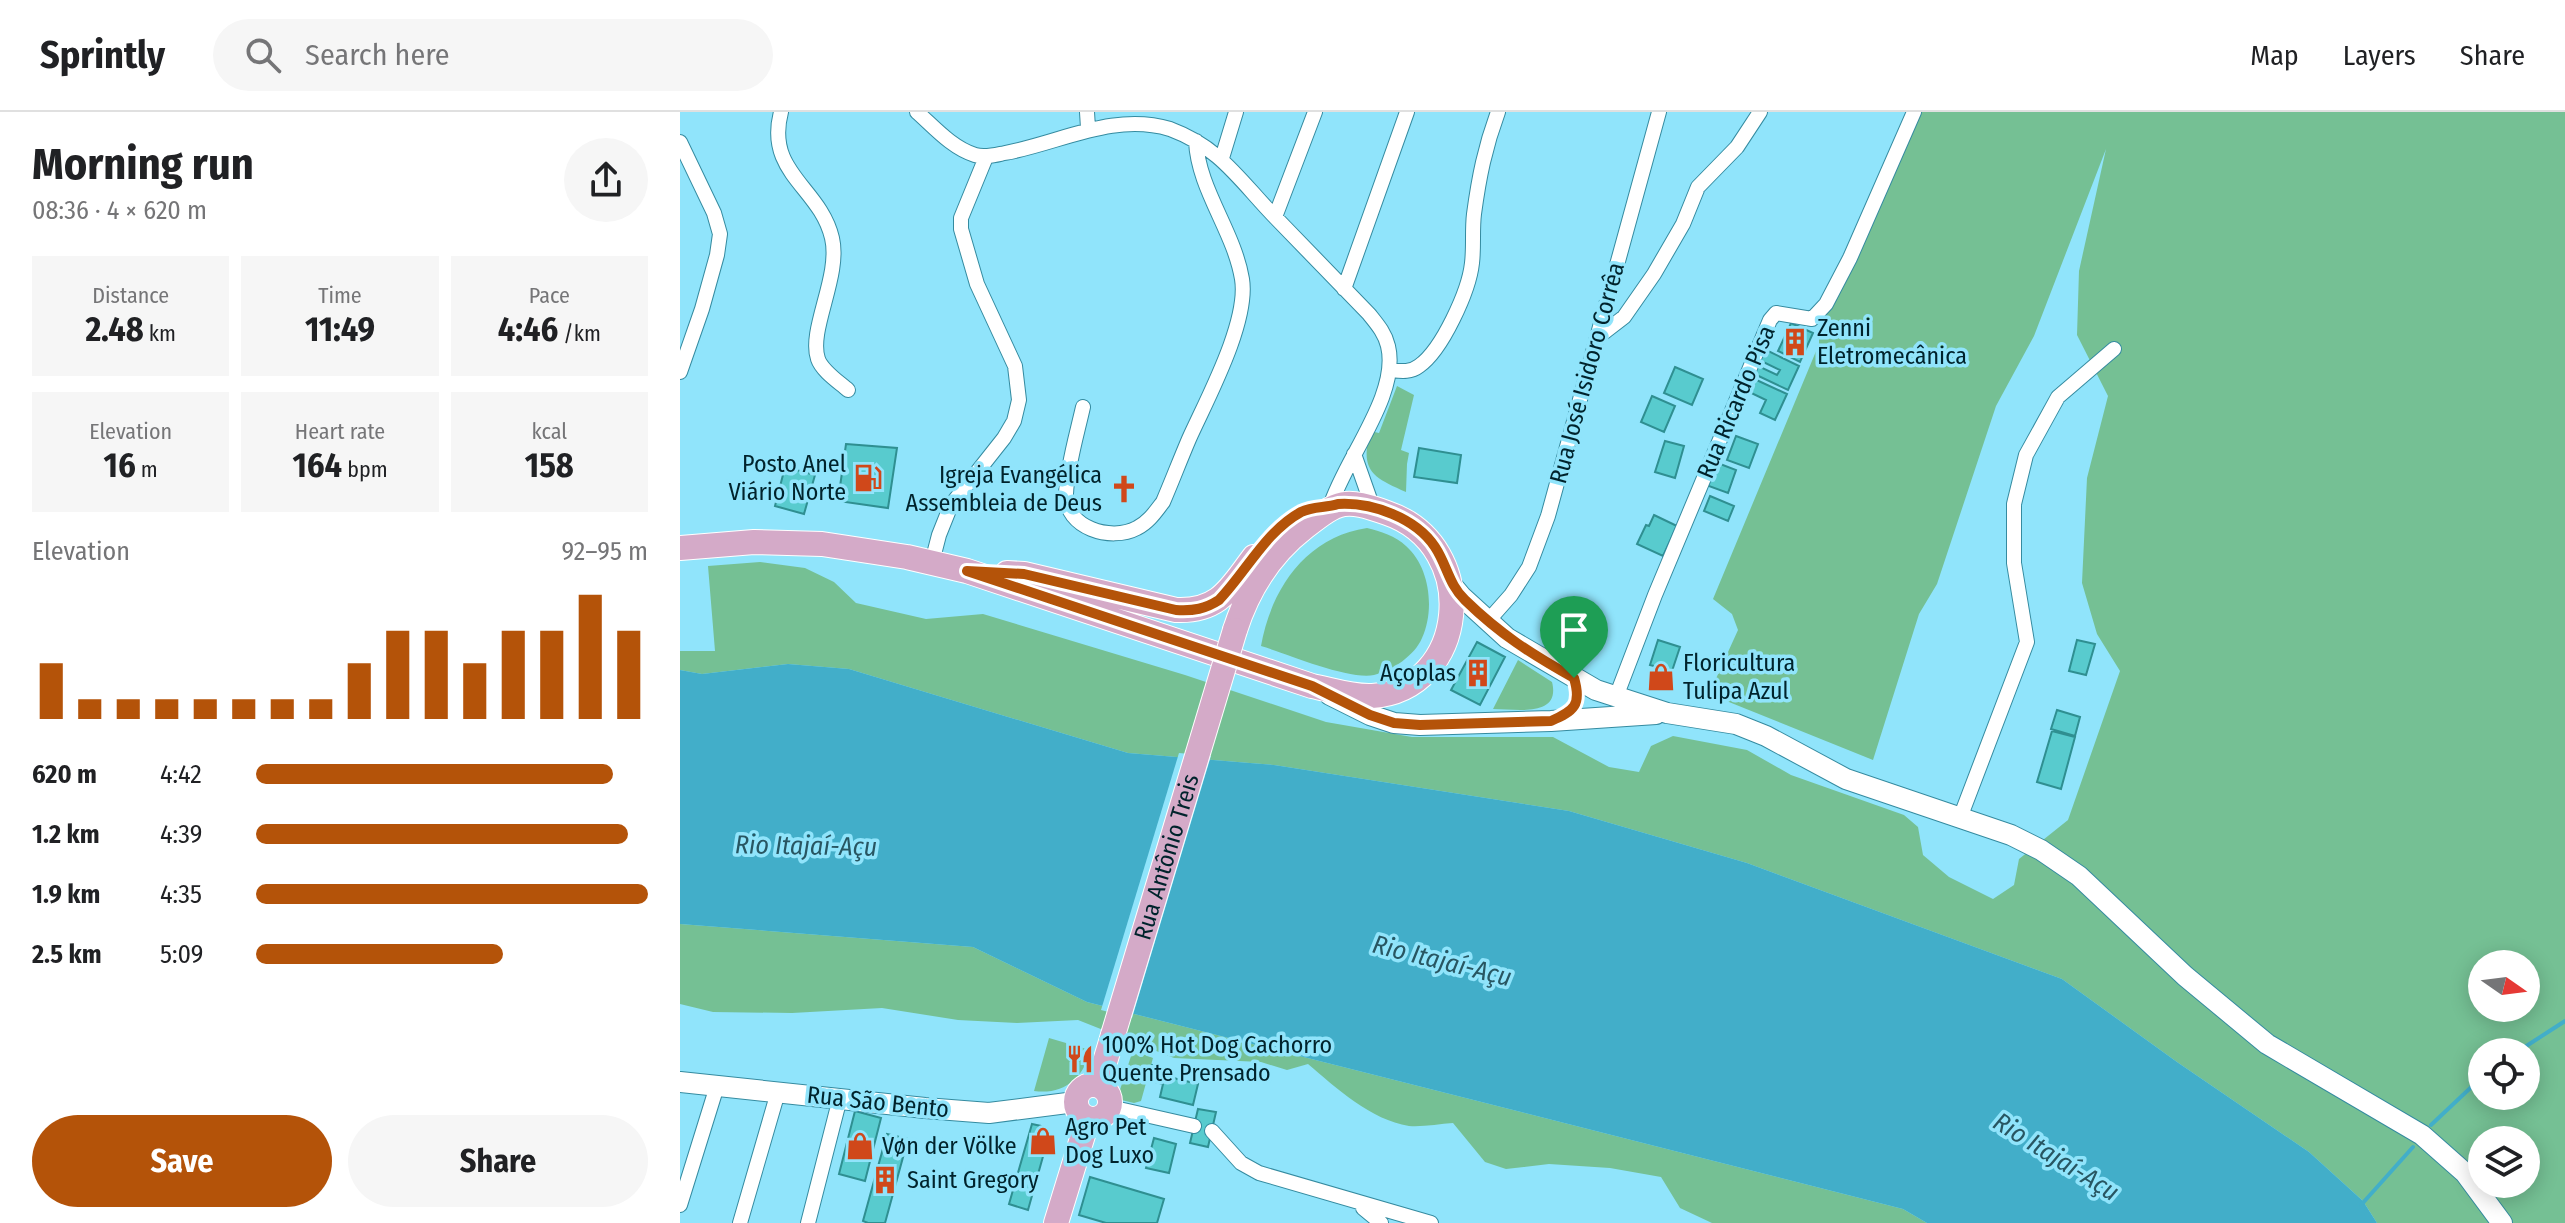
<!DOCTYPE html>
<html lang="en">
<head>
<meta charset="utf-8">
<style>
	body { margin:0; font-family:"Fira Sans Condensed",sans-serif; background:#f6f6f6; color:#202124; height:100vh; display:flex; flex-direction:column; font-size:30px; white-space:nowrap }
	* { box-sizing:border-box; margin:0 }
	p { font-size:26px; color:#757577 }
	.icon { flex:none; width:44px; height:44px; fill:none; stroke:currentColor; stroke-width:2; stroke-linecap:round; stroke-linejoin:round }
	.map { position:relative; flex:1; overflow:hidden }
	.side { display:flex; flex-direction:column; background:#fff; width:680px }
	.side>* { flex:none }
	.needle { width:52px; rotate:104deg }
	.controls { position:absolute; left:1788px; top:838px; display:grid; gap:16px }
	.controls a { display:grid; place-items:center; width:72px; height:72px; border-radius:50%; background:#fff; box-shadow:0 4px 20px #0003; font-size:40px }
	.pin { position:absolute; display:grid; place-items:center; width:68px; height:68px; color:#fff; margin:-82px -34px; border-radius:50% 50% 50% 0; rotate:-45deg; box-shadow:0 0 8px #0007 }
	.pin .icon { rotate:45deg }
	.round { display:grid; place-items:center; flex:none; width:84px; height:84px; border-radius:42px; background:#f6f6f6 }
	.head { display:flex; align-items:center; justify-content:space-between; height:136px; padding:0 32px }
	h1 { font-size:44px; font-weight:700; line-height:60px }
	.metrics { display:grid; grid-template-columns:repeat(3,1fr); gap:12px; height:136px; padding:8px 32px }
	.metrics div { display:grid; align-content:center; border-radius:0px; background:#f6f6f6; text-align:center }
	.metrics b { font-size:34px; font-weight:700 }
	.metrics small { font-size:22px; font-weight:400 }
	.metrics p { font-size:22px }
	.chart { height:224px; padding:16px 32px }
	.chart p { display:flex; justify-content:space-between }
	.chart svg { width:100%; height:144px; margin-top:8px; stroke:#b45309; stroke-width:6 }
	.action { display:flex; gap:16px; margin-top:auto; padding:16px 32px }
	.action a { flex:1; height:92px; border-radius:48px; background:#b45309; color:#fff; font-size:32px; font-weight:700; line-height:92px; text-align:center }
	.action a+a { background:#f6f6f6; color:#202124 }
	ul { padding:0 32px; list-style:none; font-size:26px }
	li { display:grid; grid-template-columns:128px 96px 1fr; align-items:center; height:60px }
	li i { height:20px; border-radius:10px; background:#b45309 }
	header { display:flex; align-items:center; gap:48px; box-sizing:border-box; height:112px; padding:0 40px; background:#fff; border-bottom:2px solid #e0e0e0 }
	header strong { font-size:38px }
	nav { display:flex; gap:44px; margin-inline-start:auto; font-size:28px }
	.search { width:560px; height:72px; background:#f6f6f6; display:flex; align-items:center; gap:20px; box-sizing:border-box; padding:0 28px; border-radius:44px; color:#757577; font-size:30px }
	main { display:flex; flex:1; min-height:0 }
	.map>svg:first-child { display:block }
</style>
</head>
<body>
<header>
<strong>Sprintly</strong>
<div class="search"><svg class="icon" aria-label="search" viewBox="0 0 24 24"><circle cx="10" cy="10" r="6"/><path d="M15 15l6 6"/></svg>Search here</div>
<nav><a>Map</a><a>Layers</a><a>Share</a></nav>
</header>
<main>
<section class="side">
<div class="head"><div><h1>Morning run</h1><p>08:36 · 4 × 620 m</p></div><a class="round"><svg class="icon" aria-label="share" viewBox="0 0 24 24"><path d="M12 15V3M7 8l5-5 5 5M5 13v7h14v-7"/></svg></a></div>
<div class="metrics">
<div><p>Distance</p><b>2.48<small> km</small></b></div>
<div><p>Time</p><b>11:49</b></div>
<div><p>Pace</p><b>4:46<small> /km</small></b></div>
</div>
<div class="metrics">
<div><p>Elevation</p><b>16<small> m</small></b></div>
<div><p>Heart rate</p><b>164<small> bpm</small></b></div>
<div><p>kcal</p><b>158</b></div>
</div>
<div class="chart"><p><span>Elevation</span>92–95 m</p>
<svg viewBox="0 0 160 44" preserveAspectRatio="none"><path d="M5 44V27M15 44V38M25 44V38M35 44V38M45 44V38M55 44V38M65 44V38M75 44V38M85 44V27M95 44V17M105 44V17M115 44V27M125 44V17M135 44V17M145 44V6M155 44V17"/></svg>
</div>
<ul>
<li><b>620 m</b>4:42<i style="width:91%"></i></li>
<li><b>1.2 km</b>4:39<i style="width:95%"></i></li>
<li><b>1.9 km</b>4:35<i style="width:100%"></i></li>
<li><b>2.5 km</b>5:09<i style="width:63%"></i></li>
</ul>
<div class="action"><a>Save</a><a>Share</a></div>
</section>
<div class="map">
<svg width="1885" height="1111" viewBox="0 0 1885 1111">
	<rect width="100%" height="100%" fill="#90e4fb"/>
	<path fill="#75c094" fill-rule="evenodd" d="M 1226,0 L 1885,0 L 1885,1111 L 1697,1111 L 1683,1089 L 1629,1040 L 1497,950 L 1382,867 L 1067,751 L 889,699 L 594,653 L 448,641 L 169,557 L 108,552 L 22,562 L 0,558 L 0,539 L 35,539 L 28,454 L 80,450 L 125,456 L 154,470 L 176,491 L 246,507 L 303,502 L 505,563 L 646,610 L 732,625 L 873,625 L 929,655 L 959,660 L 971,634 L 993,624 L 1067,638 L 1111,663 L 1224,703 L 1238,715 L 1243,743 L 1269,765 L 1313,787 L 1334,773 L 1339,747 L 1388,708 L 1440,559 L 1417,522 L 1402,471 L 1407,366 L 1428,284 L 1397,223 L 1399,159 L 1426,37 L 1354,224 L 1316,294 L 1257,472 L 1239,502 L 1193,648 L 1029,582 L 1058,518 L 1052,502 L 1033,487 L 1139,232 L 1139,215 ZM 1802,852 L 1846,852 L 1846,896 L 1802,896 ZM 1802,940 L 1846,940 L 1846,984 L 1802,984 ZM 1802,1028 L 1846,1028 L 1846,1072 L 1802,1072 Z
		M 717,274 L 734,283 L 721,338 L 729,341 L 727,352 L 726,380 C 692,365 680,359 690,319 L 699,321 Z
		M 687,416 C 700,419 716,424 726,434 C 750,455 755,498 742,526 C 735,543 712,559 694,563 C 668,568 608,542 581,534 C 591,477 626,425 687,416 Z
		M 838,548 L 872,570 C 881,606 836,597 813,597 Z
		M 0,812 L 293,835 L 407,890 L 1223,1097 L 1247,1111 L 1032,1111 L 1000,1096 L 981,1065 L 930,1056 L 869,1052 L 826,1057 L 805,1050 L 773,1011 C 759,1012 743,1015 729,1014 C 691,1008 656,976 628,952 L 607,958 L 581,950 L 494,946 L 398,908 L 337,911 L 278,908 L 202,896 L 112,901 L 33,900 L 0,892 Z
		M 369,926 L 410,938 C 404,967 383,983 354,979 Z
		M 453,938 L 473,946 L 461,989 L 454,991 L 437,987 Z"/>
	<path fill="#42aec9" d="M 108,552 L 169,557 L 448,641 L 594,653 L 889,699 L 1067,751 L 1382,867 L 1497,950 L 1629,1040 L 1683,1089 L 1697,1111 L 1247,1111 L 1223,1097 L 407,890 L 293,835 L 0,812 L 0,558 L 22,562 Z"/>
	<path fill="#90e4fb" d="M 499,641 L 531,644 L 452,906 L 421,898 Z"/>
	<g fill="none" stroke-linecap="round" stroke-linejoin="round">
		<path stroke="#42aec9" stroke-width="4" d="M 1837,940 L 1885,909
			M 1751,1013 L 1802,965
			M 1681,1093 L 1733,1035"/>
	</g>
	<path fill="#58cbce" stroke="#2f8f91" stroke-width="2" d="M 1111,211 L 1133,221 L 1120,250 L 1098,239 Z
		M 1082,236 L 1119,254 L 1108,278 L 1070,260 L 1074,252 L 1097,263 L 1100,258 L 1077,247 Z
		M 995,255 L 1023,267 L 1012,293 L 984,281 Z
		M 1070,265 L 1107,282 L 1095,308 L 1080,301 L 1086,288 L 1065,278 Z
		M 972,284 L 995,294 L 984,320 L 961,310 Z
		M 1056,324 L 1078,332 L 1069,356 L 1047,348 Z
		M 985,329 L 1004,334 L 995,366 L 975,360 Z
		M 166,332 L 217,336 L 208,396 L 158,389 Z
		M 739,336 L 781,343 L 777,371 L 734,365 Z
		M 1035,350 L 1056,358 L 1048,381 L 1026,373 Z
		M 105,355 L 135,363 L 124,402 L 95,394 Z
		M 1030,384 L 1054,394 L 1048,409 L 1024,399 Z
		M 974,403 L 997,414 L 983,444 L 957,432 L 966,413 L 969,414 Z
		M 978,528 L 1000,535 L 987,574 L 975,570 L 978,555 L 970,553 Z
		M 1397,528 L 1415,532 L 1406,563 L 1389,559 Z
		M 797,530 L 825,545 L 800,593 L 771,578 Z
		M 1377,598 L 1400,605 L 1395,624 L 1371,617 Z
		M 1372,619 L 1395,625 L 1381,677 L 1357,670 Z
		M 472,953 L 487,957 L 485,964 L 518,972 L 513,993 L 480,985 L 483,972 L 468,968 Z
		M 518,997 L 536,1000 L 528,1035 L 510,1031 Z
		M 175,999 L 201,1006 L 185,1069 L 159,1062 Z
		M 352,1012 L 361,1014 L 369,1023 L 348,1098 L 329,1092 Z
		M 207,1022 L 228,1027 L 205,1111 L 188,1111 L 183,1109 Z
		M 474,1026 L 496,1032 L 489,1061 L 466,1056 Z
		M 410,1065 L 484,1087 L 477,1111 L 426,1111 L 399,1103 Z"/>
	<g fill="none" stroke-linecap="round" stroke-linejoin="round">
		<defs>
			<path id="street" d="M 101,0 C 85,61 140,75 152,126 C 161,164 128,218 138,247 C 142,259 159,270 168,278
				M 237,0 C 254,15 272,36 295,43 C 305,46 315,43 325,41 C 380,31 433,0 490,17 C 541,36 560,69 596,106 C 627,138 658,170 689,202 C 697,212 705,221 708,234 C 720,283 664,348 650,395
				M 407,0 L 408,16
				M 0,30 L 34,101 L 40,122 L 37,143 L 22,197 L 0,260
				M 542,46 L 556,0
				M 595,105 L 635,0
				M 664,177 L 727,0
				M 918,225 L 944,205 L 974,162 L 1003,112 L 1018,75 L 1057,35 L 1080,0
				M 709,258 C 720,259 730,261 739,254 C 762,238 789,179 792,151 C 794,135 792,118 794,102 C 799,65 805,35 818,0
				M 403,295 C 397,322 387,355 386,382 C 385,416 431,430 457,416 C 469,410 476,399 483,390 C 492,369 500,348 509,327 C 527,287 569,210 562,167 C 554,119 518,77 516,29
				M 674,342 L 693,396
				M 252,450 L 259,423 L 271,393 L 324,326 L 334,309 L 339,288 L 335,254 L 297,172 L 281,117 L 281,106 L 306,45
				M 808,509 L 831,483 L 849,455 L 868,404 L 979,0
				M 936,585 L 975,483 L 1090,208 L 1096,201 L 1132,207 L 1146,192 L 1170,146 L 1234,0
				M 1280,706 L 1347,530 L 1334,451 L 1334,392 L 1346,343 L 1378,285 L 1434,237
				M 430,995 L 514,1014
				M 532,1019 L 561,1051 L 579,1061 L 751,1111
				M 0,1093 L 37,974
				M 683,1096 L 701,1111
				M 60,1111 L 98,980
				M 128,1111 L 160,986"/>
			<path id="secondary" d="M 771,472 L 782,485 L 827,526 L 916,578 L 987,601 L 1056,612 L 1086,624 L 1166,667 L 1331,723 L 1361,738 L 1399,764 L 1505,864 L 1587,932 L 1742,1023 L 1785,1061 L 1822,1111
				M 650,583 L 690,603 L 714,611 L 740,613 L 871,609 L 976,602
				M 0,970 L 245,996 L 309,1001 L 395,990"/>
			<path id="primary" d="M 0,436 L 74,430 L 142,432 L 227,445 L 287,459 L 632,574 C 652,578 672,585 692,584 C 787,578 803,434 707,401 C 664,386 660,388 625,415 C 590,442 568,477 555,518
				M 327,461 L 344,462 L 496,498 C 540,500 551,475 574,445
				M396 990a17 17 0 1 1 34 0a17 17 0 1 1-34 0Z
				M 418,973 L 433,923
				M 376,1111 L 408,1007"/>
		</defs>
		<use href="#street" stroke="#358ba0" stroke-width="16"/>
		<use href="#secondary" stroke="#358ba0" stroke-width="22"/>
		<use href="#primary" stroke="#fff" stroke-width="26"/>
		<use href="#street" stroke="#fff" stroke-width="14"/>
		<use href="#secondary" stroke="#fff" stroke-width="20"/>
		<use href="#primary" stroke="#d4aac8" stroke-width="24"/>
		<defs>
			<g id="primary-bridge">
				<path id="s1" d="M 433,923 L 555,518"/>
			</g>
		</defs>
		<use href="#primary-bridge" stroke="#fff" stroke-width="26" stroke-linecap="butt"/>
		<use href="#primary-bridge" stroke="#d4aac8" stroke-width="24"/>
	</g>
	<g fill="none" stroke-linecap="round" stroke-linejoin="round">
		<defs>
			<path id="route" d="M 658,392 C 692,390 736,406 755,435 C 767,453 769,473 785,488 C 820,522 851,542 894,566 C 902,593 894,599 871,609 L 740,613 L 714,611 L 690,603 L 632,574 L 287,459 L 344,462 L 496,498 C 514,499 525,497 539,488 C 566,460 586,419 621,400 C 633,394 646,396 658,392 Z"/>
		</defs>
		<use href="#route" stroke="#fff" stroke-width="16"/>
		<use href="#route" stroke="#b45309" stroke-width="10"/>
	</g>
	<defs>
		<symbol id="building-bare" viewBox="-9 -9 18 18"><path d="M-4-6H4V6H1V3H-1V6H-4ZM-2.5-4.3h1.7v1.8h-1.7ZM.8-4.3h1.7v1.8H.8ZM-2.5-1h1.7V.8h-1.7ZM.8-1h1.7V.8H.8Z" fill="#d0481a" stroke="#90e4fb" stroke-width="2.5" paint-order="stroke"/></symbol>
		<symbol id="fuel-bare" viewBox="-9 -9 18 18"><path d="M-5.5-6h7V0h2V4h1.3V-2.5L3-4.5l.8-.8L6-3V5H2.5V1h-1V6h-7ZM-4.2-4.7v3.2H.2V-4.7Z" fill="#d0481a" stroke="#90e4fb" stroke-width="2.5" paint-order="stroke"/></symbol>
		<symbol id="church-bare" viewBox="-9 -9 18 18"><path d="M-1.2-6h2.4v3.5h3.3v2.4h-3.3V6h-2.4V-.1h-3.3v-2.4h3.3Z" fill="#d0481a" stroke="#90e4fb" stroke-width="2.5" paint-order="stroke"/></symbol>
		<symbol id="shop-bare" viewBox="-9 -9 18 18"><path d="M-5-2.5h2.3a2.7 3.5 0 0 1 5.4 0H5L5.5 6h-11ZM-1.5-2.5h3a1.5 2.3 0 0 0-3 0Z" fill="#d0481a" stroke="#90e4fb" stroke-width="2.5" paint-order="stroke"/></symbol>
		<symbol id="restaurant-bare" viewBox="-9 -9 18 18"><path d="M-5-6h1v4h1v-4h1v4h1v-4h1v5L-1.5 .5V6h-2V.5L-5-1ZM5-6V6H3V1.5H1.5Q1.5-4 5-6Z" fill="#d0481a" stroke="#90e4fb" stroke-width="2.5" paint-order="stroke"/></symbol>
	</defs>
	<g fill-rule="evenodd">
		<use href="#building-bare" x="1095" y="210" width="40" height="40"/>
		<use href="#fuel-bare" x="168" y="346" width="40" height="40"/>
		<use href="#church-bare" x="424" y="357" width="40" height="40"/>
		<use href="#building-bare" x="778" y="541" width="40" height="40"/>
		<use href="#shop-bare" x="961" y="545" width="40" height="40"/>
		<use href="#restaurant-bare" x="380" y="927" width="40" height="40"/>
		<use href="#shop-bare" x="343" y="1009" width="40" height="40"/>
		<use href="#shop-bare" x="160" y="1014" width="40" height="40"/>
		<use href="#building-bare" x="185" y="1048" width="40" height="40"/>
	</g>
	<g text-anchor="middle" dominant-baseline="central" stroke-width="7" stroke-linejoin="round" paint-order="stroke">
		<g font-size="24" fill="#00232c" stroke="#90e4fb" text-anchor="start">
			<text x="1137" y="216">Zenni<tspan x="1137" dy="28">Eletromecânica</tspan></text>
			<text x="166" y="352" text-anchor="end">Posto Anel<tspan x="166" dy="28">Viário Norte</tspan></text>
			<text x="422" y="363" text-anchor="end">Igreja Evangélica<tspan x="422" dy="28">Assembleia de Deus</tspan></text>
			<text x="1003" y="551">Floricultura<tspan x="1003" dy="28">Tulipa Azul</tspan></text>
			<text x="776" y="561" text-anchor="end">Açoplas</text>
			<text x="422" y="933">100% Hot Dog Cachorro<tspan x="422" dy="28">Quente Prensado</tspan></text>
			<text x="385" y="1015">Agro Pet<tspan x="385" dy="28">Dog Luxo</tspan></text>
			<text x="202" y="1034">Vøn der Völke</text>
			<text x="227" y="1068">Saint Gregory</text>
		</g>
		<g font-size="24" fill="#00232c" stroke="#90e4fb">
			<text transform="translate(907 261) rotate(-75)">Rua José Isidoro Corrêa</text>
			<text transform="translate(1056 290) rotate(-67)">Rua Ricardo Pisa</text>
			<text stroke="none"><textPath href="#s1" startOffset="186">Rua Antônio Treis</textPath></text>
			<text transform="translate(198 990) rotate(6)">Rua São Bento</text>
		</g>
		<g font-size="26" font-style="italic" fill="#285662" stroke="#90e4fb">
			<text transform="translate(126 734) rotate(1)">Rio Itajaí-Açu</text>
			<text transform="translate(762 849) rotate(14)">Rio Itajaí-Açu</text>
			<text transform="translate(1376 1045) rotate(32)">Rio Itajaí-Açu</text>
		</g>
	</g>
</svg>
<div class="controls">
<a><svg class="needle" viewBox="-14 -14 28 28"><path d="M0-13l5 13h-10z" fill="#e53935"/><path d="M0 13l5-13h-10z" fill="#757577"/></svg></a>
<a><svg class="icon" aria-label="locate" viewBox="0 0 24 24"><circle cx="12" cy="12" r="6"/><path d="M12 2v4M12 18v4M2 12h4M18 12h4"/></svg></a>
<a><svg class="icon" aria-label="layers" viewBox="0 0 24 24"><path d="M12 4l9 5-9 5-9-5zM3 14l9 5 9-5"/></svg></a>
</div>
<div class="pin" style="left:894px;top:566px;background:#1e9e55"><svg class="icon" aria-label="arrive" viewBox="0 0 24 24"><path d="M6 21V4h12l-3 4 3 4H6"/></svg></div>
</div>
</main>
</body>
</html>
